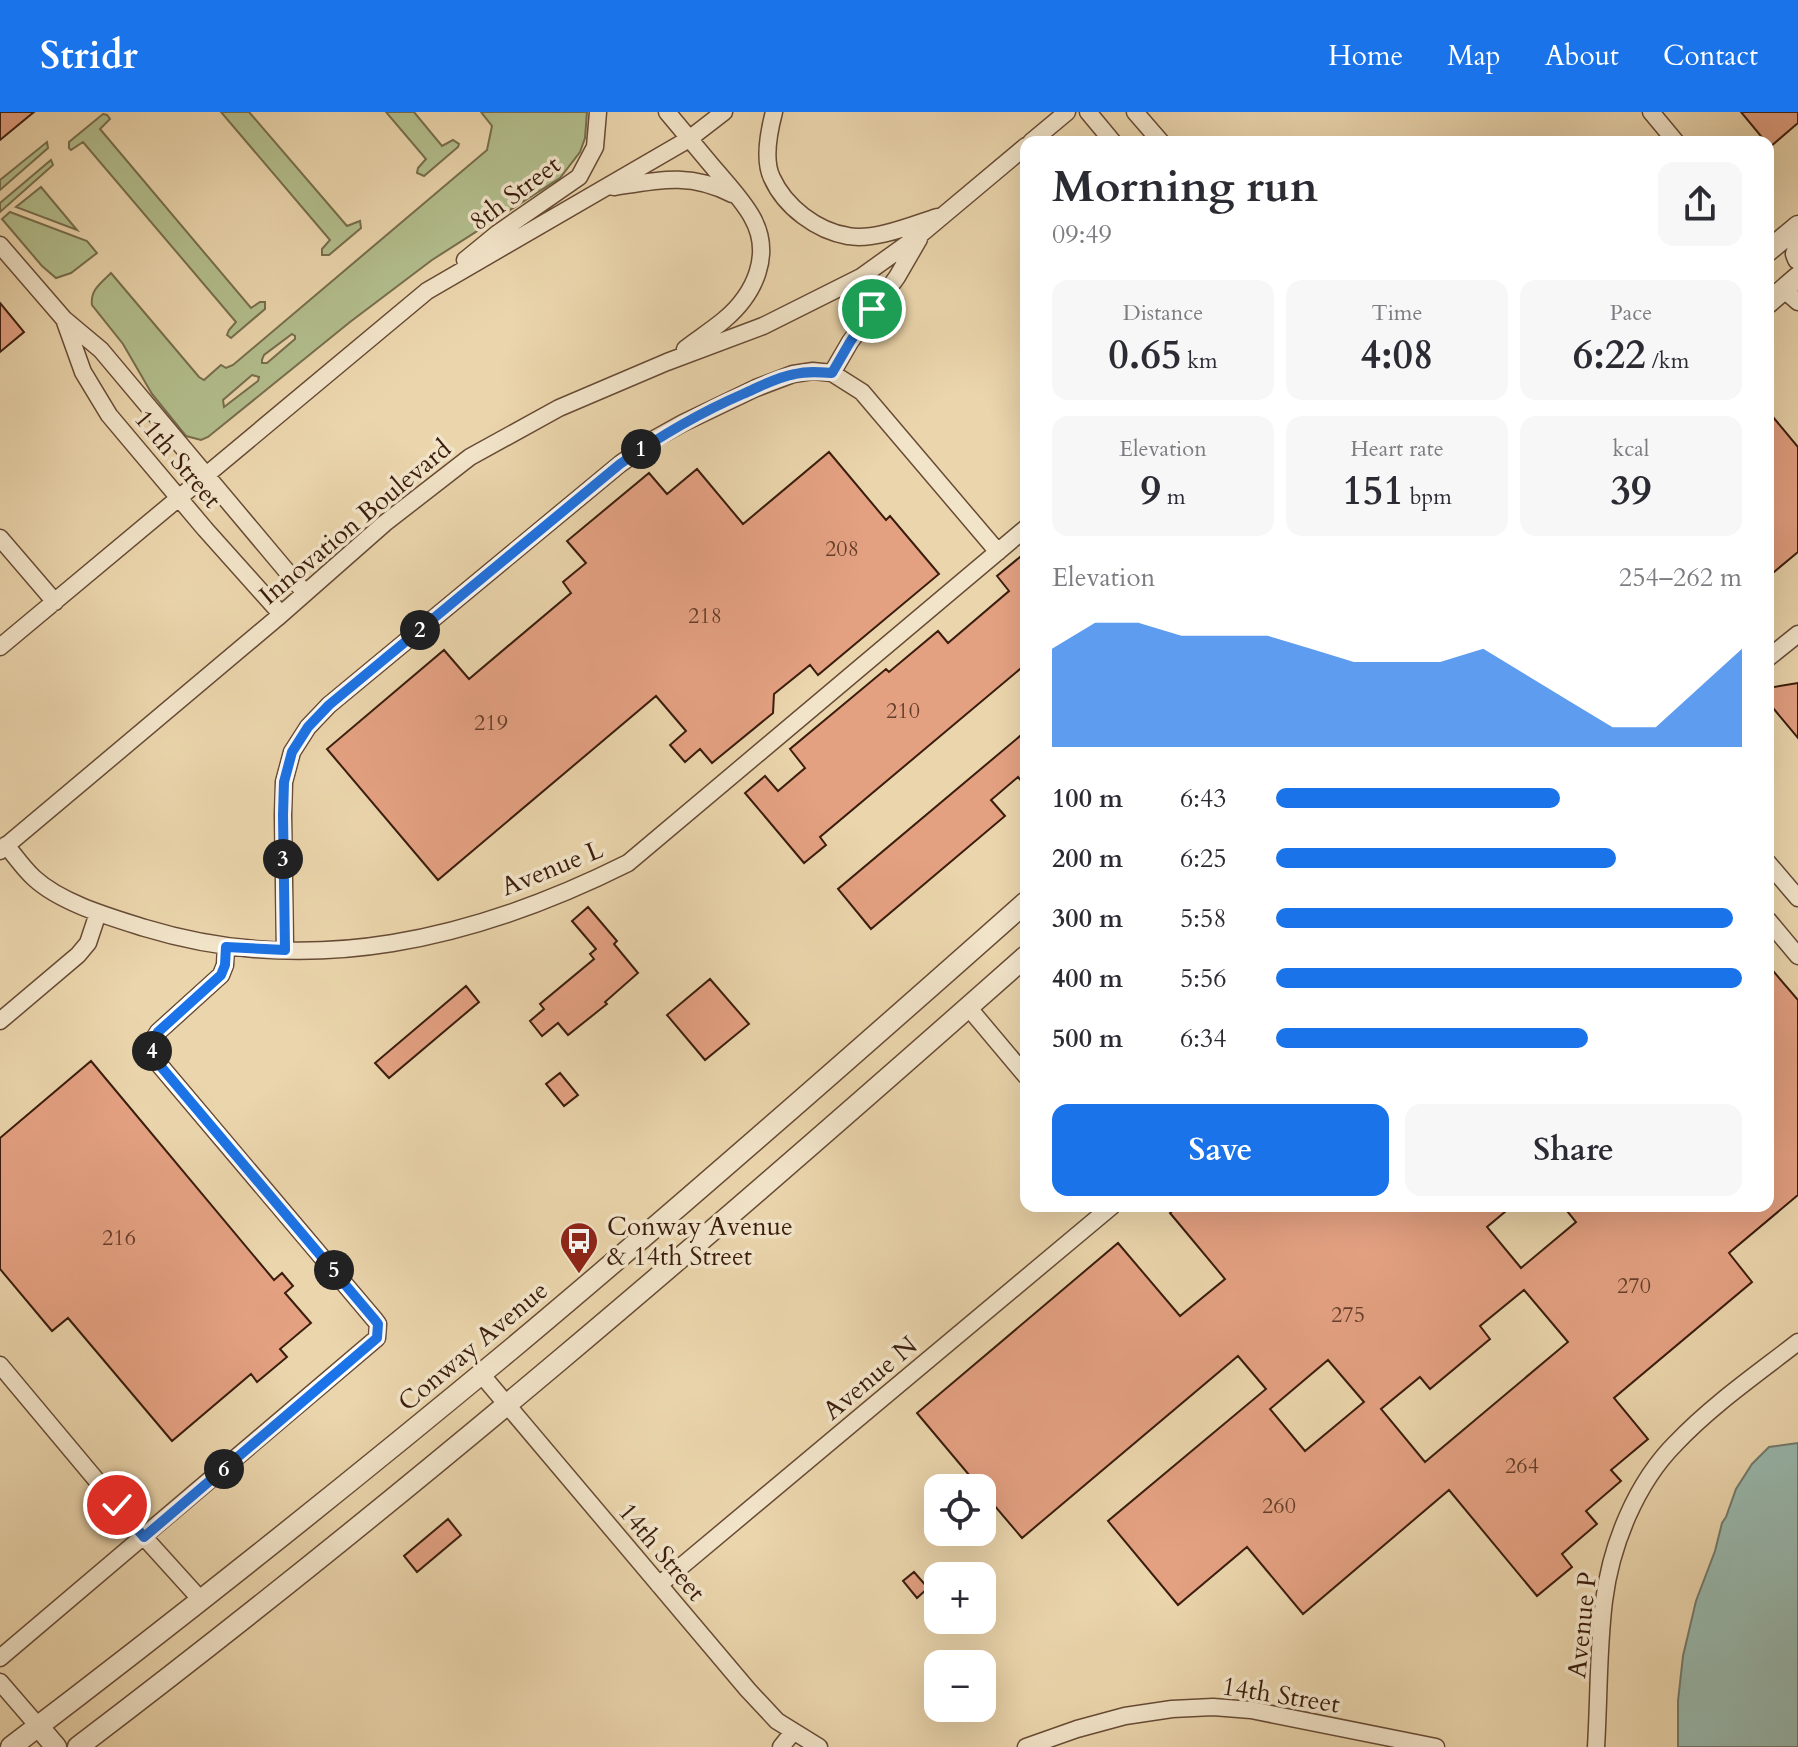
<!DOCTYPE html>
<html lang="en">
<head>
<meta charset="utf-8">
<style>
	body { margin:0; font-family:Cardo,serif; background:#f7f7f7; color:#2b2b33; height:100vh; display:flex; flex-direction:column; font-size:30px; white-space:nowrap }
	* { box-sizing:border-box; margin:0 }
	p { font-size:26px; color:#7c7c81 }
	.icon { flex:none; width:44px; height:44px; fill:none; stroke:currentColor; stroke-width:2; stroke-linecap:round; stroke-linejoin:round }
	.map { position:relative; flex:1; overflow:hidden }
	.drawer { position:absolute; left:1020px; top:24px; width:754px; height:1076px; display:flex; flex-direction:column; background:#fff; border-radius:16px; box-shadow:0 8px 32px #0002 }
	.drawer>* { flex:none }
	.fabs { position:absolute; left:924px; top:1362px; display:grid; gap:16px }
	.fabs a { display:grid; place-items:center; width:72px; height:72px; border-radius:16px; background:#fff; box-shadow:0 8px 32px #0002; font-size:40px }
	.pin { position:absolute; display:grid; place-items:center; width:68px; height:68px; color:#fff; margin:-34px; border:4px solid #fff; border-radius:50%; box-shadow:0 2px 8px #0007 }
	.km { position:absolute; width:40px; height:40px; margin:-20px; border-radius:50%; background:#222; color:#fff; font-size:22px; line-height:40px; text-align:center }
	.round { display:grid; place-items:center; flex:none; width:84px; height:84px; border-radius:16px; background:#f7f7f7 }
	.head { display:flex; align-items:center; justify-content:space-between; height:136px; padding:0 32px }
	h1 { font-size:44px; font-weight:600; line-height:60px }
	.figures { display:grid; grid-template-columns:repeat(3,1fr); gap:12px; height:136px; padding:8px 32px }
	.figures div { display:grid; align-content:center; border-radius:16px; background:#f7f7f7; text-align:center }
	.figures b { font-size:40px; font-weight:600 }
	.figures small { font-size:22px; font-weight:400 }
	.figures p { font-size:22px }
	.chart { height:224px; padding:16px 32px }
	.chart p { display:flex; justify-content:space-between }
	.chart svg { width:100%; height:144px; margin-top:8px; fill:#1a73e8; opacity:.7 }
	.cta { display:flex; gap:16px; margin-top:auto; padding:16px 32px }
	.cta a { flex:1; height:92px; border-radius:16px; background:#1a73e8; color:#fff; font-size:32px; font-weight:600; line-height:92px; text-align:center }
	.cta a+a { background:#f7f7f7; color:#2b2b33 }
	ul { padding:0 32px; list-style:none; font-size:26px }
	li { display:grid; grid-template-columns:128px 96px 1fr; align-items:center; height:60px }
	li i { height:20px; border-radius:10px; background:#1a73e8 }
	header { display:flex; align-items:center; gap:48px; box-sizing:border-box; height:112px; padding:0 40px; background:#1a73e8; color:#fff }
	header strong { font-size:38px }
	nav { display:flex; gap:44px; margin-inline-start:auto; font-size:28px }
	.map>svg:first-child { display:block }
</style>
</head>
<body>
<header>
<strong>Stridr</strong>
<nav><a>Home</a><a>Map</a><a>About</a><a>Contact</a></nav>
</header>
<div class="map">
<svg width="1798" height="1635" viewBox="0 0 1798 1635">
	<rect width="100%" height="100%" fill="#ebd5ac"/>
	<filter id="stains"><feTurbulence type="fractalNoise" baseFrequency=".0025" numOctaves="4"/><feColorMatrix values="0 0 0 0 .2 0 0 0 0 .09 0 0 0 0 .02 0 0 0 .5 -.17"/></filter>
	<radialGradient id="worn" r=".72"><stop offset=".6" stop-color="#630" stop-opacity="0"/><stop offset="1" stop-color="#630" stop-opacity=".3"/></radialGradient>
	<path fill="#b3be8d" stroke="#776e4d" stroke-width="2" fill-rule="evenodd" d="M 221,0 L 249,0 L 347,114 L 360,109 L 361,116 L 329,143 L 322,143 L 322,137 L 330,128 Z
		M 386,0 L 414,0 L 442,34 L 453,28 L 459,32 L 458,35 L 424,64 L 417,61 L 418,56 L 426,47 Z
		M 481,0 L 587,0 L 585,26 L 580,40 L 560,66 L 432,148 L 350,210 L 208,325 L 201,328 L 186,324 L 152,282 L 123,232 L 92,193 C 90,178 101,171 111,161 L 199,265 L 204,268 L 221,253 L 226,256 L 233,253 L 487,38 L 492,14 ZM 292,222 L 295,224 L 295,227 L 267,251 L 262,251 L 262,248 L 264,243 ZM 252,263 L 259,265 L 258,269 L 224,295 L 223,288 Z
		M 103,2 L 107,3 L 110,7 L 100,17 L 251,196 L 260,190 L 265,190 L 265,197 L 231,226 L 227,223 L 229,218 L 236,210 L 83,30 L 71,38 L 69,36 L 69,30 Z
		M 47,30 L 48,36 L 0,78 L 0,68 Z
		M 51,48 L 53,53 L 0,100 L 0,91 Z
		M 41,75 L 77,118 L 16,95 Z
		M 10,100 L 87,129 L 97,141 L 71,161 L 56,166 L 42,154 L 2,107 Z"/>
	<path fill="#98b8ad" stroke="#737a6d" stroke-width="2" d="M 1798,1331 L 1798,1635 L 1678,1635 L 1678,1589 L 1683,1544 L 1696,1489 L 1715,1439 L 1722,1411 L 1726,1405 L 1736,1377 L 1752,1352 L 1769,1335 Z"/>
	<path fill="#e4a182" stroke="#3b1d0d" stroke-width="2" fill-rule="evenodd" d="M 0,0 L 34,0 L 0,28 Z
		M 1741,0 L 1798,0 L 1798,11 L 1770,35 Z
		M 0,191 L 24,220 L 0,240 Z
		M 1768,299 L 1798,335 L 1798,440 L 1768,465 Z
		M 829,340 L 886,408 L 890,404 L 939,462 L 818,563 L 810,553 L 774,582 L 773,601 L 712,651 L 700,637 L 685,650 L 670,633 L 686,619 L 656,584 L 438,768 L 327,637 L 444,538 L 469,567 L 571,481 L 563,470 L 586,451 L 567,429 L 649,361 L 667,382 L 697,357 L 743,412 Z
		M 1026,440 L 1026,552 L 820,725 L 826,733 L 804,751 L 745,681 L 765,664 L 778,679 L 805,656 L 790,637 L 886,557 L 889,560 L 938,519 L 948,531 L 1009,479 L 997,464 Z
		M 1798,571 L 1798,626 L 1768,590 L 1768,576 Z
		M 1026,619 L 1026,675 L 1018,665 L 991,688 L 1005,704 L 871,817 L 838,777 Z
		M 588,795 L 617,829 L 614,832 L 638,861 L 605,890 L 607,892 L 568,923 L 558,911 L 542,924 L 530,909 L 544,897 L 540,892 L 594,847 L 590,842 L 596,837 L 572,809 Z
		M 1768,853 L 1798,888 L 1798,1083 L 1729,1141 L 1752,1170 L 1614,1286 L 1648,1327 L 1611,1358 L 1621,1369 L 1586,1399 L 1597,1412 L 1562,1442 L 1572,1455 L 1537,1484 L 1449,1378 L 1303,1502 L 1247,1435 L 1178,1493 L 1108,1409 L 1266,1277 L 1238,1244 L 1022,1426 L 982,1379 L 982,1376 L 980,1376 L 917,1301 L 1118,1131 L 1180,1204 L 1225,1167 L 1170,1101 L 1178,1094 L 1512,1094 L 1487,1115 L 1521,1156 L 1576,1110 L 1563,1094 L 1768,1094 ZM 1524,1178 L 1568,1230 L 1425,1350 L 1381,1297 L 1420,1265 L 1430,1277 L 1490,1227 L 1480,1214 ZM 1328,1248 L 1364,1290 L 1305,1339 L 1270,1297 Z
		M 710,867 L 749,912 L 705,948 L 667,903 Z
		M 466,874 L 479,890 L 389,966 L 375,951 Z
		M 91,949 L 274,1168 L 282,1161 L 293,1174 L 285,1181 L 311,1211 L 280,1237 L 287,1245 L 257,1270 L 251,1262 L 172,1329 L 68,1206 L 52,1219 L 0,1157 L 0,1026 Z
		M 560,961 L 578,983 L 564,994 L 546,972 Z
		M 448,1407 L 461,1423 L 417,1460 L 404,1444 Z
		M 914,1460 L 928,1476 L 917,1486 L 903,1469 Z"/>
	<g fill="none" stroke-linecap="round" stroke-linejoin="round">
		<defs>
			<path id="minor" d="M 667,0 C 684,20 701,41 718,61 C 730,75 743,89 752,105 C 773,142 755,182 724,208 C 712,218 698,227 685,237
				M 774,0 C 769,19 763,48 772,66 C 785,95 817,119 848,124 C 874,129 912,113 937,105
				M 1088,0 L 1113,30
				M 1135,0 L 1161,30
				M 1651,0 L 1676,30
				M 1031,30 L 1067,0
				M 614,75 C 658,68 690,60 732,82
				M 0,133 L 64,207
				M 465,148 L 498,121 L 579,65 L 595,35 L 598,0
				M 1783,177 L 1798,190
				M 832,261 L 862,280 L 998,440
				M 0,426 L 55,490
				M 281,502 L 205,417 L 109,303 L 83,260 L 64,207 L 101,238 L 305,481
				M 0,535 L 427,179 L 689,27 L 724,0
				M 1768,546 L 1798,522
				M 6,733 C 15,744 24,757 34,766 C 61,791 110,805 145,816 C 312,867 476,827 628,751 L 1026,416
				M 0,739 L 277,506 L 385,411 L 470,345 L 559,296 L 667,250 L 763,214 L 861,165 L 921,122 L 1026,34
				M 1768,751 L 1798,786
				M 1768,808 L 1798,844
				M 285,838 L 283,703 L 284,670 L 292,640 L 308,615 L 329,593 L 620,352 L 656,326 L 683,311 L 756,276 L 793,262 L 813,259 L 832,261 L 850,230 L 897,165 L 919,127
				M 968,895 L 1026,964
				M 0,909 L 78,843 L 88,831 L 98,801
				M 0,1253 L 144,1425 L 201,1488
				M 481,1262 L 748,1578 L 777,1609 L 819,1635
				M 659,1473 L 1112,1094
				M 0,1546 L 377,1226 L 378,1212 L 375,1208 L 157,950 C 152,938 150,931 158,920 L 221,863 L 225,853 L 226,835
				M 0,1570 L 38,1614
				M 781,1635 L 793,1620
				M 1026,1635 L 1077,1617 L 1125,1604 L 1172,1597 L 1213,1595 L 1251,1598 L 1436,1635
				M 1596,1635 C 1599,1587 1598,1537 1604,1489 C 1611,1433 1636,1371 1676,1331 C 1712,1293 1757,1262 1798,1230"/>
			<path id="tertiary" d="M 1798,137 L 1796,142 L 1798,147
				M 1768,139 L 1798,114
				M 1768,191 L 1798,165
				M 38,1614 L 56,1635
				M 11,1635 C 182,1505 350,1371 515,1234 C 688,1089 857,940 1026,790
				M 78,1635 C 406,1386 718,1117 1026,844"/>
		</defs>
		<use href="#minor" stroke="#674b35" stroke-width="19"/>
		<use href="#tertiary" stroke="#674b35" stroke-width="23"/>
		<use href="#minor" stroke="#f2e4c9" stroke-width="16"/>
		<use href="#tertiary" stroke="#f2e4c9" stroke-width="20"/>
	</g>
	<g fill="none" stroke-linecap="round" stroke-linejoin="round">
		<defs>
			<path id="route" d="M 117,1393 L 144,1425 L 377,1226 L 378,1212 L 375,1208 L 157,950 C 152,938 150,931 158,920 L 221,863 L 225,853 L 226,835 L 285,838 L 283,703 L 284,670 L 292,640 L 308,615 L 329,593 L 620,352 C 660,324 699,301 743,282 C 759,275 777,265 795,262 C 807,259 819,260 832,261 L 850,230 L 872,197"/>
		</defs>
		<use href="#route" stroke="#fff" stroke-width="16"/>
		<use href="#route" stroke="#1a73e8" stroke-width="10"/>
	</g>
	<defs>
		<symbol id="bus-pin" viewBox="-11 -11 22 30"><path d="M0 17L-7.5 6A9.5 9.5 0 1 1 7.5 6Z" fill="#8f2418" stroke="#f2e4c9"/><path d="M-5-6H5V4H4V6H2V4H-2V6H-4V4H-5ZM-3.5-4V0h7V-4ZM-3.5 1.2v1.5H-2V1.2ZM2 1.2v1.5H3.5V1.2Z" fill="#fff"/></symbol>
	</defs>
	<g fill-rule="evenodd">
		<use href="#bus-pin" x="557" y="1107" width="44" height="60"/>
	</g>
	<g text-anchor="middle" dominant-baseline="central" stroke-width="7" stroke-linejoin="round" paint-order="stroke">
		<g font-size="22" fill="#653e2a">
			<text x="842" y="437">208</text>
			<text x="705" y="504">218</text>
			<text x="903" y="599">210</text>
			<text x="491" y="611">219</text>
			<text x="119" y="1126">216</text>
			<text x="1634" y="1174">270</text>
			<text x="1348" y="1203">275</text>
			<text x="1522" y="1354">264</text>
			<text x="1279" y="1394">260</text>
		</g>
		<g font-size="26" fill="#3b1d0d" stroke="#f2e4c9">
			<text transform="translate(515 81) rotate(-37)">8th Street</text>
			<text transform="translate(178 347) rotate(50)">11th Street</text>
			<text transform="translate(355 410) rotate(-40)">Innovation Boulevard</text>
			<text transform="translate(552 756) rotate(-22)">Avenue L</text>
			<text transform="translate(473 1234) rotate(-40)">Conway Avenue</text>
			<text transform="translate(870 1266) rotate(-40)">Avenue N</text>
			<text transform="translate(662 1440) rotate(50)">14th Street</text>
			<text transform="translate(1582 1513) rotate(-84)">Avenue P</text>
			<text transform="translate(1281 1583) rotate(9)">14th Street</text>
		</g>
		<g font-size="26" fill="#3b1d0d" stroke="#f2e4c9" text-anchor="start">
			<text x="607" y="1114">Conway Avenue<tspan x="607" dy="30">&amp; 14th Street</tspan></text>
		</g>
	</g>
	<rect width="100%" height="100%" filter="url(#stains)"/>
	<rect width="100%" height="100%" fill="url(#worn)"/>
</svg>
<div class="fabs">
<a><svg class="icon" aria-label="locate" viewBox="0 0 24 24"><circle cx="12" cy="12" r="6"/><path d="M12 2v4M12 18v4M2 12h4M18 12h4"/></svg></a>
<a>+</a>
<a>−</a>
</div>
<div class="pin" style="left:872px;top:197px;background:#1e9e55"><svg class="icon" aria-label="arrive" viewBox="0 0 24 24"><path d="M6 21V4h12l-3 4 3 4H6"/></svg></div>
<div class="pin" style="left:117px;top:1393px;background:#d93025"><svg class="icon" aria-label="check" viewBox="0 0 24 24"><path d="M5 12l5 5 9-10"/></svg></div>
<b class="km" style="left:641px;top:337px">1</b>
<b class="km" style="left:420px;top:518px">2</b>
<b class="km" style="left:283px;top:747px">3</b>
<b class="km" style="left:152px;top:939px">4</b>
<b class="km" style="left:334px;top:1158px">5</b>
<b class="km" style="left:224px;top:1357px">6</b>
<section class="drawer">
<div class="head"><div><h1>Morning run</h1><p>09:49</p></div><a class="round"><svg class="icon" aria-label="share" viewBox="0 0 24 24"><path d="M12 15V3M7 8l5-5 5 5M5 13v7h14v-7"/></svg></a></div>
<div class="figures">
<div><p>Distance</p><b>0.65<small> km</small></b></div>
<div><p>Time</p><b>4:08</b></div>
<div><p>Pace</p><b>6:22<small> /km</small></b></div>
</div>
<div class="figures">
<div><p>Elevation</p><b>9<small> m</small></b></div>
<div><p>Heart rate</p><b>151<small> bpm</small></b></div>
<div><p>kcal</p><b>39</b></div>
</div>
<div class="chart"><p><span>Elevation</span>254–262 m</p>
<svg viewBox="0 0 160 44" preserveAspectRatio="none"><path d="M0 44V14L10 6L20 6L30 10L40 10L50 10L60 14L70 18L80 18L90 18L100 14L110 22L120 30L130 38L140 38L150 26L160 14V44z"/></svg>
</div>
<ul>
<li><b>100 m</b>6:43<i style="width:61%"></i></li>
<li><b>200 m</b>6:25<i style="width:73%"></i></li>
<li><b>300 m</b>5:58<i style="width:98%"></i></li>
<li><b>400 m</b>5:56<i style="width:100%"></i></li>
<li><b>500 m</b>6:34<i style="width:67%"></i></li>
</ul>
<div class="cta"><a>Save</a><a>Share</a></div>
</section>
</div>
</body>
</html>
